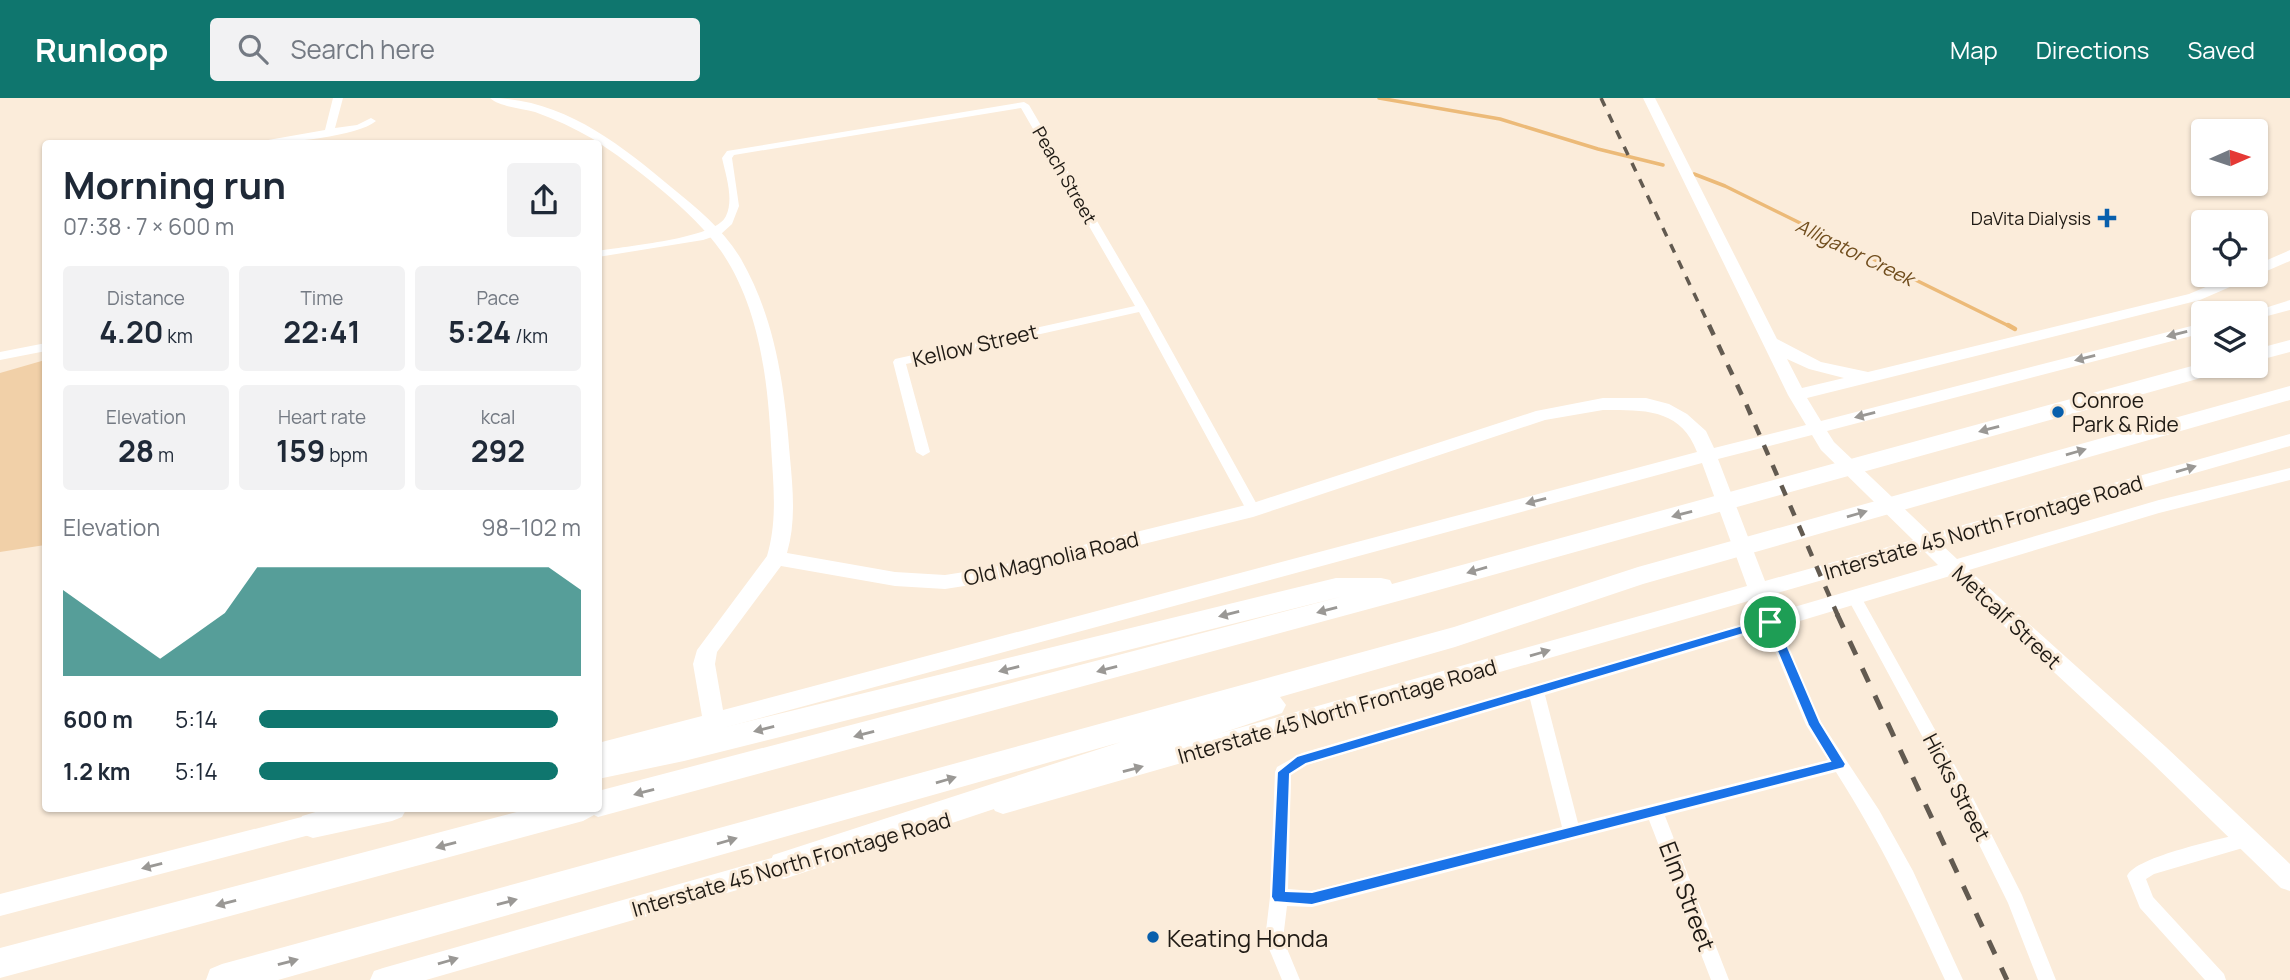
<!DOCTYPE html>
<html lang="en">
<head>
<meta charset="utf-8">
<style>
	body { margin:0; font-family:Manrope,sans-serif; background:#f2f2f3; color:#1f2937; height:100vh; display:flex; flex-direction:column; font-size:26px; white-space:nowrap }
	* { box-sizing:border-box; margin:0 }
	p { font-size:23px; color:#747a83 }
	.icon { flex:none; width:38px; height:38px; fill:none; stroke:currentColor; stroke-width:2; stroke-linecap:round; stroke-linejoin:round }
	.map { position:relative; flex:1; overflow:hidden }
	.drawer { position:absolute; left:42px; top:42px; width:560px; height:672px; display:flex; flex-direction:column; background:#fff; border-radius:7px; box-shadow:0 2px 5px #0004 }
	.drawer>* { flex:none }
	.needle { width:46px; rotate:87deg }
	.tools { position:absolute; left:2191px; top:21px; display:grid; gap:14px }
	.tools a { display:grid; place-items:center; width:77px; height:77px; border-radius:7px; background:#fff; box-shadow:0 2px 5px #0004; font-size:35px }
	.pin { position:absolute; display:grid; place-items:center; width:60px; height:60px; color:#fff; margin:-30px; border:4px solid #fff; border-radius:50%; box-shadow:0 2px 7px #0007 }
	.round { display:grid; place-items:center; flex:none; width:74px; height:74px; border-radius:7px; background:#f2f2f3 }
	.headline { display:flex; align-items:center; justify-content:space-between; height:119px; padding:0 21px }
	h1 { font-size:38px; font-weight:700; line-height:52px }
	.figures { display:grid; grid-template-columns:repeat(3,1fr); gap:10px; height:119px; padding:7px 21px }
	.figures div { display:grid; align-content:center; border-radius:7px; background:#f2f2f3; text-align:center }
	.figures b { font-size:30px; font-weight:700 }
	.figures small { font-size:19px; font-weight:400 }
	.figures p { font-size:19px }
	.chart { height:196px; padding:14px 21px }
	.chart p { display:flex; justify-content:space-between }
	.chart svg { width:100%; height:126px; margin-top:7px; fill:#0f766e; opacity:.7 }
	ul { padding:0 21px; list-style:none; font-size:23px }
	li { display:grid; grid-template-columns:112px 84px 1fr; align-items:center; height:52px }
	li i { height:18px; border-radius:9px; background:#0f766e }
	header { display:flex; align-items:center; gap:42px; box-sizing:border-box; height:98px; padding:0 35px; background:#0f766e; color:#fff }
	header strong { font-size:33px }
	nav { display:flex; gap:38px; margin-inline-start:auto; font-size:24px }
	.search { width:490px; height:63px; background:#f2f2f3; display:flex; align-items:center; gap:18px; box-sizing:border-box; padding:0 24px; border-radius:7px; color:#747a83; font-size:26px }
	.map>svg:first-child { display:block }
</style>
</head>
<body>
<header>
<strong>Runloop</strong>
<div class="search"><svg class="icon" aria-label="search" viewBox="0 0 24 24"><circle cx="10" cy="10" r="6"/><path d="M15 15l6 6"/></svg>Search here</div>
<nav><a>Map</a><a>Directions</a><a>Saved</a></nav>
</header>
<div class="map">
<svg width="2290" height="882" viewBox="0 0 2290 882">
	<rect width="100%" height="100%" fill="#fbecda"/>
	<path fill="#f1d0a8" d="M 45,262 L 45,447 L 0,454 L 0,275 Z"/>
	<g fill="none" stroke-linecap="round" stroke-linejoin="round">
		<path stroke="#ecba78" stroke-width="3.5" d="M 1379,0 L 1500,21 L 1598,51 L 1663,67
			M 1694,76 L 1725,88 L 2011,229"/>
		<path stroke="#ecba78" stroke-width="4.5" d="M 2008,227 L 2015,231"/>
		<path fill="#fff" fill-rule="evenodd" d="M 333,0 L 343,0 L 335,30 L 357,27 L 371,20 L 376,23 C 356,40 274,46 246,46 L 325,32 Z
			M 1024,4 L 1029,7 L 1148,210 L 1260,412 L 1258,415 L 1248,415 L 1139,214 L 906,266 L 930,354 L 923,358 L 916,354 L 893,264 L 895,261 L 1135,208 L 1021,10 L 734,57 L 732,60 L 739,108 L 732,126 L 721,136 L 703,142 L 598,159 L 598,153 C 624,148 716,141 726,118 C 734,101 726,78 722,60 L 727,53 Z
			M 46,245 L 46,253 L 0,262 L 0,254 Z
			M 1855,495 L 1860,497 L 1973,700 L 2022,797 L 2056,882 L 2038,882 L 2008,805 L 1961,710 L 1848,501 L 1850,497 Z
			M 1770,518 L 1775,520 L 1777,524 L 1821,624 L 1879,712 L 1913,773 L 1963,882 L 1945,882 C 1911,808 1880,743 1836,674 L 1665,718 L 1729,882 L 1711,882 L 1649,722 L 1312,809 L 1287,808 L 1283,841 L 1300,882 L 1282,882 L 1265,841 L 1270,799 L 1275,674 L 1277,669 L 1302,655 ZM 1766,531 L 1806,627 L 1828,662 L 1578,725 L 1545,597 ZM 1530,601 L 1562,729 L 1312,793 L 1288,791 L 1291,677 L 1307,667 Z
			M 2247,734 L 2253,737 L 2256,742 L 2253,747 L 2154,776 L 2146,781 L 2153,799 L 2224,876 L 2226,882 L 2205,882 L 2140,810 L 2127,778 C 2136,758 2223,741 2247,734 Z"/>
		<path fill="#fff" fill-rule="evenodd" d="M 490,0 C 561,0 619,45 671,89 C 697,110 724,132 741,161 C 776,222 785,291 790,360 C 793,392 796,424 787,455 L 895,474 L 945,477 L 990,470 L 1250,406 L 1536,313 L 1603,300 L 1646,300 L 1669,306 L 1687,316 L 1706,333 L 1714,350 L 1806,327 L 1788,297 L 1643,0 L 1655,0 L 1777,241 L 1821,264 L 1868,274 L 2189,196 L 2234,177 L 2256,177 L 2256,167 L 2290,152 L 2290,163 L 2200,202 L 1807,300 L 1821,323 L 2203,225 L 2203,235 L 1827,333 L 1834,344 L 1931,436 L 2290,336 L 2290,348 L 1942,447 L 1957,461 L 2159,402 L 2290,370 L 2290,382 L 2159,415 L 1969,472 L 2166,649 L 2290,766 L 2290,793 L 2281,790 L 2150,663 L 1950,478 L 1770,532 L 1763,530 L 1752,502 L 1003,716 L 995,713 L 991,706 L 995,699 L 1003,696 L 1747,488 L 1702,365 L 598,664 L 598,645 L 702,618 L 693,566 L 697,552 L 767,458 C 778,421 773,384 771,347 C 768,282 759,208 721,153 C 695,115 632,66 593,41 C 574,30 555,21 535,14 C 521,10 500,9 490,0 ZM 1787,261 L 1809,271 L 1844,280 L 1802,290 ZM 1603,312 C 1643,312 1681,310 1697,354 L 723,612 L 715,566 L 717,554 L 781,468 L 895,488 L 945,491 L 990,484 L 1253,419 L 1545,322 ZM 1812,337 L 1821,352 L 1913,442 L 1765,483 L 1718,361 ZM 1924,453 L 1938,467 L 1777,514 L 1770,497 Z
			M 2290,202 L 2290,212 L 2256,221 L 2256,215 L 2249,215 Z
			M 325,713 L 333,716 L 337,723 L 333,730 L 325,733 L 0,818 L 0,796 Z
			M 796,753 L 804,756 L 808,764 L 804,772 L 796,775 L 426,882 L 370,882 L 374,873 L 383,870 Z"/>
		<path fill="#fff" fill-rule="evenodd" d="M 2290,242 L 2290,254 L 2256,263 L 2256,251 Z
			M 2203,265 L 2203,268 L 2229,268 L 2226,273 L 1417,498 L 598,719 L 594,717 L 583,723 L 0,880 L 0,850 L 532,710 L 598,710 L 598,693 L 1344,498 L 684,663 L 598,681 L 598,657 L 684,639 L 1336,480 L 1381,480 L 1390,482 L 1392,486 Z
			M 2290,288 L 2290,302 L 1643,486 L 1455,549 L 1280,599 L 1286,607 L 1282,615 L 784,781 L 773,777 L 769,767 L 773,757 L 1121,644 L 278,882 L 206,882 L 210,871 L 222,866 L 1454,529 L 1638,469 Z
			M 329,710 L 407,710 L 402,719 L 392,723 L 313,740 L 302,736 L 298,727 L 302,718 Z"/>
		<path stroke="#625a50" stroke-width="3.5" stroke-dasharray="9 9" stroke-linecap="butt" d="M 1601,0 L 1710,229"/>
		<path stroke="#625a50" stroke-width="4.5" stroke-dasharray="11 11" stroke-linecap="butt" d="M 1709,227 L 1747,308 L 1838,518"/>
		<path stroke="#625a50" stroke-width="5" stroke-dasharray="15 15" stroke-linecap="butt" d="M 1837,516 L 2007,882"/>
	</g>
	<defs><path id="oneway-solid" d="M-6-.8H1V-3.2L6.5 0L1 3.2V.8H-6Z" transform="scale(1.75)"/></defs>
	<g fill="#9a9895">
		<use href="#oneway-solid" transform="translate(2177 236) rotate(166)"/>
		<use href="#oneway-solid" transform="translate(2085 260) rotate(166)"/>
		<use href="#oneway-solid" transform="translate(1865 317) rotate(166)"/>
		<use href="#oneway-solid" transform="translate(1989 331) rotate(165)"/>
		<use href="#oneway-solid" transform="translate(2076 354) rotate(-16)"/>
		<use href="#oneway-solid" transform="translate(2186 371) rotate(-16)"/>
		<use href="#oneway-solid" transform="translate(1536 403) rotate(165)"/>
		<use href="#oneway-solid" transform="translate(1682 416) rotate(165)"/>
		<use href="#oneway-solid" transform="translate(1857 416) rotate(-16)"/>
		<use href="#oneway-solid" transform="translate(1477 472) rotate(164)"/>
		<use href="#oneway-solid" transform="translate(1327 512) rotate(165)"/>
		<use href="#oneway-solid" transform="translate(1229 516) rotate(166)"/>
		<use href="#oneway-solid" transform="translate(1540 555) rotate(-16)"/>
		<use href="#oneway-solid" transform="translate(1009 571) rotate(166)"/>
		<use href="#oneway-solid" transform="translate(1107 571) rotate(165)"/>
		<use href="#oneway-solid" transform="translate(764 631) rotate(166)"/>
		<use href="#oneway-solid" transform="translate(864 636) rotate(165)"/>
		<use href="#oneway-solid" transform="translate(1133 671) rotate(-15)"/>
		<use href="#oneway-solid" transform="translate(946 682) rotate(-16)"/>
		<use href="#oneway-solid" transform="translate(644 694) rotate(165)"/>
		<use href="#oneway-solid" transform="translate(727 743) rotate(-16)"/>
		<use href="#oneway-solid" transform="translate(446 747) rotate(165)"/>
		<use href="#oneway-solid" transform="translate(152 768) rotate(166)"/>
		<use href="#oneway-solid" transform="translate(507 804) rotate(-15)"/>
		<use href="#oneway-solid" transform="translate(226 805) rotate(165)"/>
		<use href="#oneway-solid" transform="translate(448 863) rotate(-16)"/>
		<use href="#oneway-solid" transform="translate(288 864) rotate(-15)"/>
	</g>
	<path fill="#1a73e8" stroke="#fff" stroke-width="2" fill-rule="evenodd" d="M 1770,519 L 1777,524 L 1820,624 L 1846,666 L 1844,670 L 1312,807 L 1274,804 L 1271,799 L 1277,674 L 1297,658 ZM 1767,529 L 1808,627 L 1830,663 L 1312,794 L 1286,793 L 1290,676 L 1306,666 Z"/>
	<g fill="#085fac" stroke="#fbecda" stroke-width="2.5">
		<path d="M2103.5 109.5h7v7h7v7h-7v7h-7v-7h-7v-7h7z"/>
		<circle cx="2058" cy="314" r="7"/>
		<circle cx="1153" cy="839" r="7"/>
	</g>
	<g text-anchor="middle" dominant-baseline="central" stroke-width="6" stroke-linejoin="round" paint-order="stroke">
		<g font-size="18" fill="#1f1a14" stroke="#fbecda">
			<text transform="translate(1065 77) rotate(60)">Peach Street</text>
		</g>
		<g font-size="18" fill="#1f1a14" stroke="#fbecda" text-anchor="end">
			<text x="2091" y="120">DaVita Dialysis</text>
		</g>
		<g font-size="19" font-style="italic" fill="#704d1d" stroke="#fbecda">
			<text transform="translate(1855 154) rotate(26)">Alligator Creek</text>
		</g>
		<g font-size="21" fill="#1f1a14" stroke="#fbecda">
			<text transform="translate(975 247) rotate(-13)">Kellow Street</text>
			<text transform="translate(1983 429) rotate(-16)">Interstate 45 North Frontage Road</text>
			<text transform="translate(1051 460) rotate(-13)">Old Magnolia Road</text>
			<text transform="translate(2007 519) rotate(43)">Metcalf Street</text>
			<text transform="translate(1337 613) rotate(-16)">Interstate 45 North Frontage Road</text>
			<text transform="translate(1957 689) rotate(62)">Hicks Street</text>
			<text transform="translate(791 766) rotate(-16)">Interstate 45 North Frontage Road</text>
		</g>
		<g font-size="21" fill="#1f1a14" stroke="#fbecda" text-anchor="start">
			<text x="2072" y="302">Conroe<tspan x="2072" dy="24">Park &amp; Ride</tspan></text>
		</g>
		<g font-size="24" fill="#1f1a14" stroke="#fbecda">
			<text transform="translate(1688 798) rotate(69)">Elm Street</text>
		</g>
		<g font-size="24" fill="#1f1a14" stroke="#fbecda" text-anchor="start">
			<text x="1167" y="839">Keating Honda</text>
		</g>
	</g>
</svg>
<div class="tools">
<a><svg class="needle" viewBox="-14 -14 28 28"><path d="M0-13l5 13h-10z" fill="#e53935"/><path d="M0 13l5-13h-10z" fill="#747a83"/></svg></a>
<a><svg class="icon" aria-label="locate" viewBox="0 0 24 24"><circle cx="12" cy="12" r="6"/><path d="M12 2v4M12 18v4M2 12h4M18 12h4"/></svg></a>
<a><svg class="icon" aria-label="layers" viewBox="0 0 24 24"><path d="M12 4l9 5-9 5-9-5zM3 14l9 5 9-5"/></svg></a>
</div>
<div class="pin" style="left:1770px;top:524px;background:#1e9e55"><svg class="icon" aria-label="arrive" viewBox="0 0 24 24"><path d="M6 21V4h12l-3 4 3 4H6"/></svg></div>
<section class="drawer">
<div class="headline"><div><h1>Morning run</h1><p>07:38 · 7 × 600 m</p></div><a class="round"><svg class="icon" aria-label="share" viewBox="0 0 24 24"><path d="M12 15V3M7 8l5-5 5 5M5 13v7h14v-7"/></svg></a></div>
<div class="figures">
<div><p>Distance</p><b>4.20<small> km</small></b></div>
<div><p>Time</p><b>22:41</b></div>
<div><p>Pace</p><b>5:24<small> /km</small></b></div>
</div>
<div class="figures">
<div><p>Elevation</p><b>28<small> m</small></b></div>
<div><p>Heart rate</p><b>159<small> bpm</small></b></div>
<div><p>kcal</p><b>292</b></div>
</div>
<div class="chart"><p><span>Elevation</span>98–102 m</p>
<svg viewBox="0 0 160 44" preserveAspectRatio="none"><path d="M0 44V14L10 22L20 30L30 38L40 30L50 22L60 6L70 6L80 6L90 6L100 6L110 6L120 6L130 6L140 6L150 6L160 14V44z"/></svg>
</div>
<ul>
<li><b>600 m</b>5:14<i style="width:93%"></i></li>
<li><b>1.2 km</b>5:14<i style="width:93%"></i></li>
</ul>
</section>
</div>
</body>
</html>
